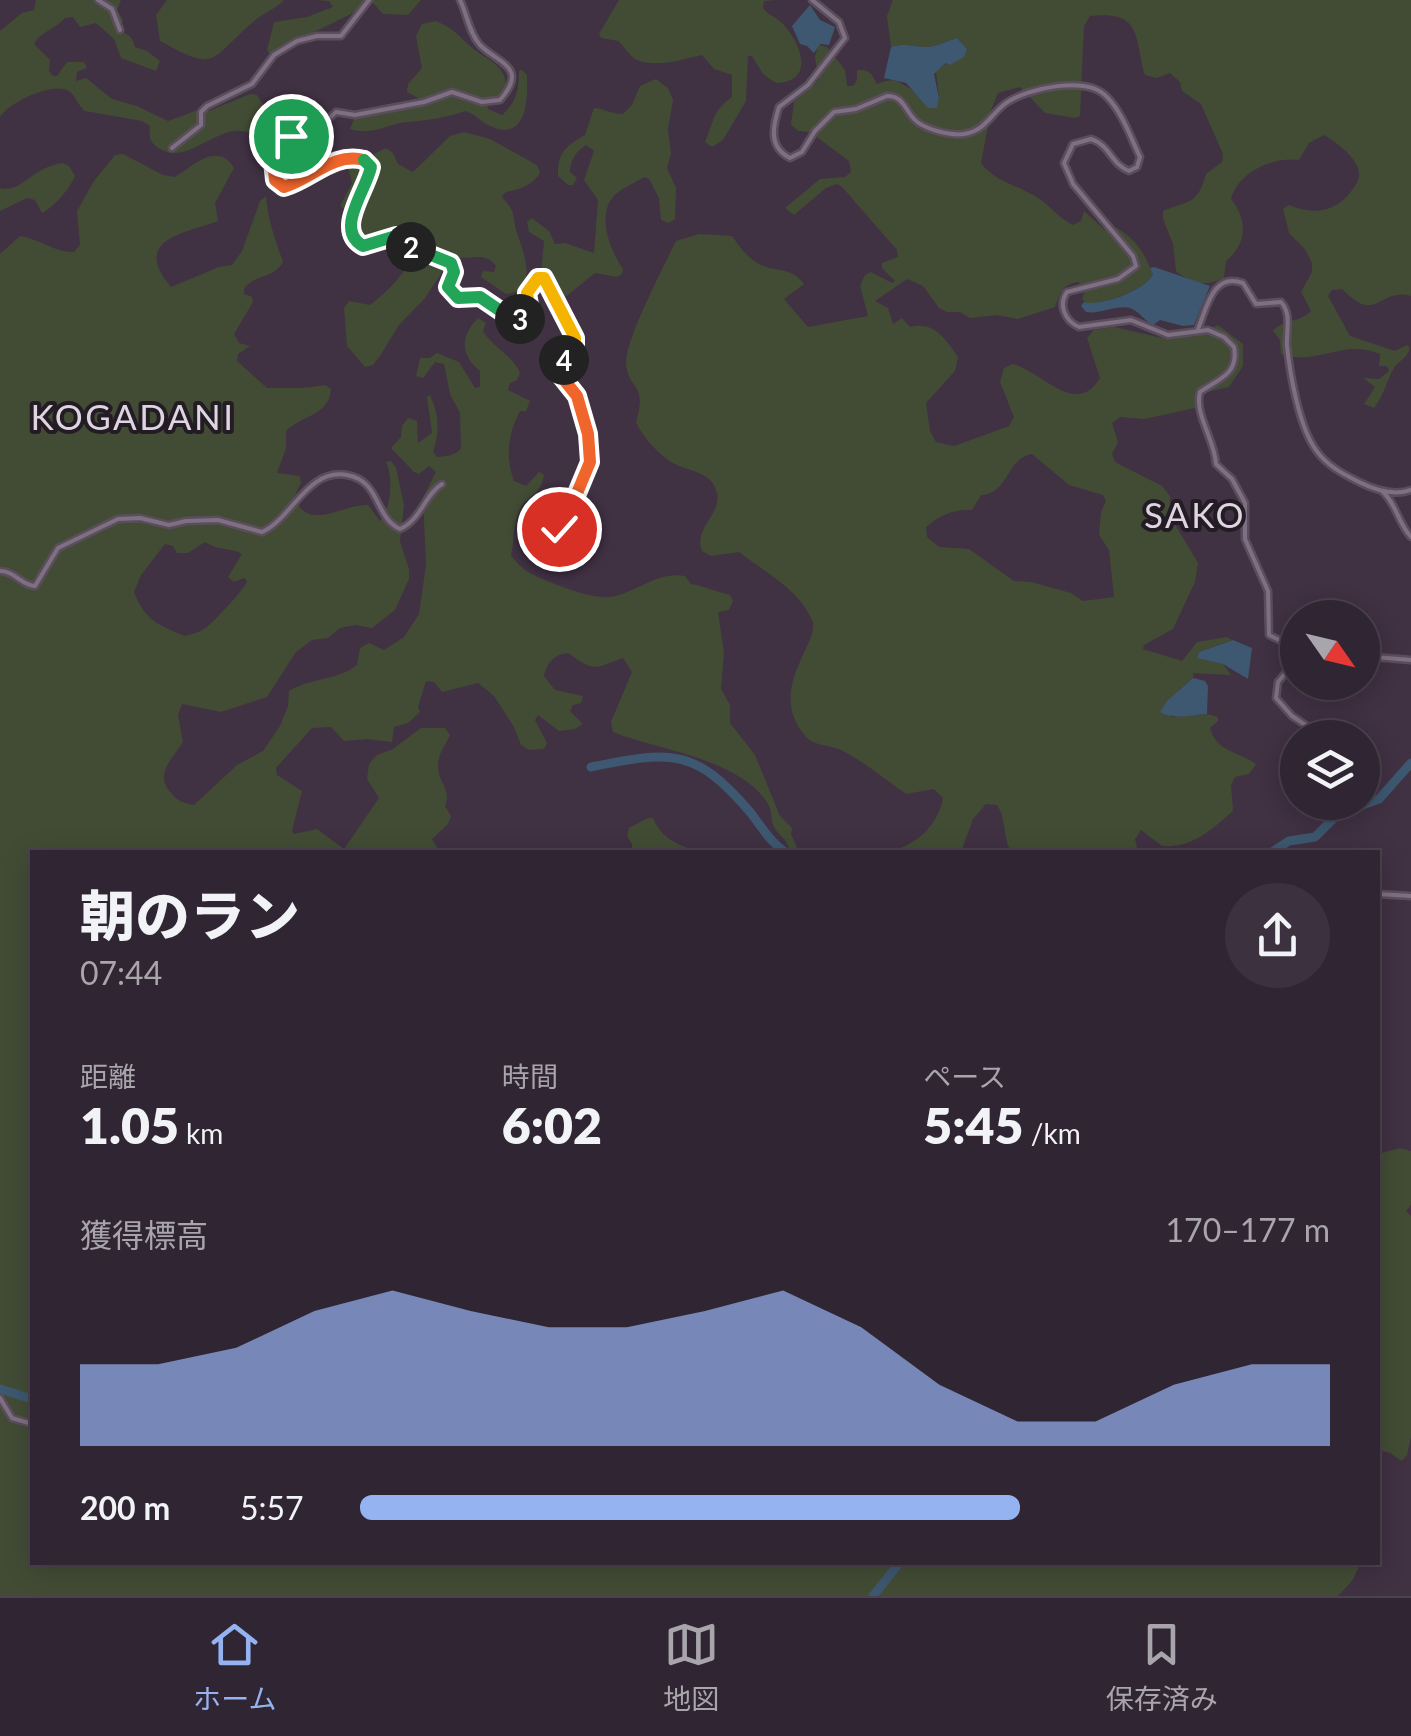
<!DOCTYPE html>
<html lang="ja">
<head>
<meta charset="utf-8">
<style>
	body { margin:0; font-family:Lato,"Noto Sans JP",sans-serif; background:#3c313e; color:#f1f3f6; height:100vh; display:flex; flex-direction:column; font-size:38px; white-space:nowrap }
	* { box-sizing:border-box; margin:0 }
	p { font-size:32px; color:#a8a5ac }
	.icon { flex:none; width:55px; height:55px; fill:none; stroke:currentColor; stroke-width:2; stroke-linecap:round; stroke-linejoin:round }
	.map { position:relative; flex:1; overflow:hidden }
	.sheet { position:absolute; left:30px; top:850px; width:1350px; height:715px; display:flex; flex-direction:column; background:#302532; border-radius:0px; box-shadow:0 5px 25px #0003,0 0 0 2px #4b424d }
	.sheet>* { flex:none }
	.needle { width:65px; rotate:124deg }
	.tools { position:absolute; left:1280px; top:600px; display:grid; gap:20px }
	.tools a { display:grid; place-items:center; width:100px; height:100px; border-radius:50%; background:#302532; box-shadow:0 5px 25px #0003,0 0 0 2px #4b424d; font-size:50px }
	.pin { position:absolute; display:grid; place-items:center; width:85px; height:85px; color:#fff; margin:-42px; border:5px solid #fff; border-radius:50%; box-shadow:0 2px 10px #0007 }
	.km { position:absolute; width:50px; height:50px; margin:-25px; border-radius:50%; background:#222; color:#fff; font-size:28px; line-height:50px; text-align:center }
	.round { display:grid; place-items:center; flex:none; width:105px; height:105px; border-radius:52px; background:#3c313e }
	.summary { display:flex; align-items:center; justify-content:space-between; height:170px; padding:0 50px }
	h1 { font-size:55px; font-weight:800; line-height:75px }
	.stats { display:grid; grid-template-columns:repeat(3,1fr); gap:15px; height:170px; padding:10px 50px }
	.stats div { display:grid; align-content:center }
	.stats b { font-size:50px; font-weight:800 }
	.stats small { font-size:28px; font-weight:400 }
	.stats p { font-size:28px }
	.chart { height:280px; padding:20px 50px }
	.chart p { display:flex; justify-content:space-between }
	.chart svg { width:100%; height:180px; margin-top:10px; fill:#95b2f1; opacity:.7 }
	ul { padding:0 50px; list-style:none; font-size:32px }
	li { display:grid; grid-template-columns:160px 120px 1fr; align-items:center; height:75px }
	li i { height:25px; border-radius:12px; background:#95b2f1 }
	.tab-bar { display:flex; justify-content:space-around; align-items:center; height:140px; border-top:2px solid #4b424d; background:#302532; font-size:28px; color:#a8a5ac }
	.tab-bar a { display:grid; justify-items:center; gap:5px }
	.tab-bar .current { color:#95b2f1 }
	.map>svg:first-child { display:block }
</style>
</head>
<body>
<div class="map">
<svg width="1411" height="1596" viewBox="0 0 1411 1596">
	<rect width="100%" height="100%" fill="#403143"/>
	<path fill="#424c35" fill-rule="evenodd" d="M 36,0 L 121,0 L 117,10 L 123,20 L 117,31 C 128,34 132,35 135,47 L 147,51 L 160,61 L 156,71 L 121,58 L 114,39 L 96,23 L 80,27 L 73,17 L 65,18 C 57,28 39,33 34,44 L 50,60 L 49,71 L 53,76 L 57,76 L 67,62 L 84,62 L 87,68 L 77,72 L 76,81 L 86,78 L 112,99 L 137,106 L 168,121 L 195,111 L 204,113 L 250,94 L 257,95 L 265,108 L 281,101 L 296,102 L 328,118 L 272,144 C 258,139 249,129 234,131 C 209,134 182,166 157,147 C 149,141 149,136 150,126 L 142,121 L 85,111 C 78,106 75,95 69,91 C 53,81 8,103 0,117 L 0,31 L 22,13 L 34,10 Z
		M 167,0 L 284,0 C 275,10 262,13 252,23 C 209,60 218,73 160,41 L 156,15 Z
		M 316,0 L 421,0 L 408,15 L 383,14 L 373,3 L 270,54 L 267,50 L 274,22 L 307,17 L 333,7 L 329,1 Z
		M 619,0 L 777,0 L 764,1 L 763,8 C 769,16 775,16 782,23 C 801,42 816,82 776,83 L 763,74 L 752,56 L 748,56 L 746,101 L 723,140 L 712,147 L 705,142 C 715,120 711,112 732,97 L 732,75 L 714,69 L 702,55 C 684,59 654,69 635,59 C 629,55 624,46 618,41 L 601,38 L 599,34 Z
		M 893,0 L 1411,0 L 1411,296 C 1378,287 1378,326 1342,289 L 1332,290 L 1328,296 L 1350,336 L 1395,351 L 1407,345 L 1410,348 C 1406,360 1400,359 1394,368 C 1387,379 1385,394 1374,408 L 1364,404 L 1375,387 L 1363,378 L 1379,379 L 1389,371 L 1387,366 L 1379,366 L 1380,354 C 1342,338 1317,367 1281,354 L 1280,340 L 1273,331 C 1283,319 1300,323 1311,311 L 1301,292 L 1312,272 L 1312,263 L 1305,249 L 1289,233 L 1283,209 L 1289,205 C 1313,215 1336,213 1352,190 C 1354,188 1359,180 1359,176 C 1361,160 1336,142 1324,135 L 1309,143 L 1299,160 C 1273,157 1239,171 1231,199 C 1248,220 1247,244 1226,261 L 1224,278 C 1205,287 1191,284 1176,271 L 1173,244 L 1163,219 L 1163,211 C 1187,201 1198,205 1206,174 L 1222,162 L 1223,154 L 1201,104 L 1182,91 L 1180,82 L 1170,73 L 1157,78 L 1145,75 C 1134,38 1143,10 1090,16 L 1084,26 L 1080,116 L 1075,118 L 1045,113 L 1020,87 L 998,93 L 991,110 L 981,163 C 997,183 1015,184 1035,196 C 1049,204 1059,219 1073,225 L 1081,221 L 1084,211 L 1106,231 L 1117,228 C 1139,242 1143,252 1153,274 C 1147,289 1105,303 1088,305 L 1082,299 L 1085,289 L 1078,282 C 1061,285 1061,293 1055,307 L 1018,319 L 997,315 L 970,318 L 960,312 L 947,312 L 939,308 L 923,286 L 907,279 L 875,301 L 888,308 L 893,324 L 902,318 L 910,327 C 935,321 945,339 958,357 L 955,371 L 926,403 L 930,431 L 936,442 L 954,446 L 1009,426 L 1014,417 L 1000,382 L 1004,368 L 1013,364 C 1043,372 1076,418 1100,378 L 1087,338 L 1094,330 L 1114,327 L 1162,338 L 1194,336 L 1218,325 L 1243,344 L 1243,366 L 1229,387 L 1197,394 L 1195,408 L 1144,419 L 1120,417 L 1112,423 L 1118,442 L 1112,454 L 1115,462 L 1162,486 L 1170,496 L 1170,516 L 1198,563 L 1195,582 L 1173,629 L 1144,645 L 1143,649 L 1182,661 L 1197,642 L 1227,637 L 1232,640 L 1199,652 L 1197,657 L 1223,664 L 1231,675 L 1193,673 L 1193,678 L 1178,691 L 1171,717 L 1207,714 L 1218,717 L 1218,721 L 1210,728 C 1217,753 1239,751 1256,764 L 1249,774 L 1235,777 L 1231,785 L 1233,811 C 1211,830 1193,848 1162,846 L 1141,830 L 1135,839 L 1138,852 L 1011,852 C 1003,837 1006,818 997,805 L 986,804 L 973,819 L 961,852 L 889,852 C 916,845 938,826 943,798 L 934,789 L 906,794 C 884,779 865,762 841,750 C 830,745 814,746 806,737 C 764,689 822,642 812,620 C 798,588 764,572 739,552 L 711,556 L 702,551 C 693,528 722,514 717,493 C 712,471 689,472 673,463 C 659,455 642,436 636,422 C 648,381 628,392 626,363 C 625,340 665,264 676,241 L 699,234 L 732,236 C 741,249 752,264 769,268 C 783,271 794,270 804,284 L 784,299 L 808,327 L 868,316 L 860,286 L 865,275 L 871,272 L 892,283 L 895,281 L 882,268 L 882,263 L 898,257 L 897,250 L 842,187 L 837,184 L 826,188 L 794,215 L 785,208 L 820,179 L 845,177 L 851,172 L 849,161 L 810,132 L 798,131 L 791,124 L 794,102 L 819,80 L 815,57 L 818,45 L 827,47 L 845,70 L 847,86 L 853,86 L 857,80 L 857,70 C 871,70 871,73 877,84 C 896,76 898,82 914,91 C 922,95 931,96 939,98 L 936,71 L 967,49 L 957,38 C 947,41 934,48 924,47 C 910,46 905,43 891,47 L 887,16 ZM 1032,454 L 1069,485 L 1103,495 L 1106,501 L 1101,512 L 1099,535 L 1109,550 L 1114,597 L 1083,601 L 1071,593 L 1031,582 L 1014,581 L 969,549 L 939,547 L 927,537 L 926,527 C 940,515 953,509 972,510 L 981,495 C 1009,494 1006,458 1032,454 Z
		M 436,21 C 453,28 458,35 470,46 C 488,62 505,62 507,89 L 503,95 L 487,100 L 488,109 L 502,115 C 516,103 519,90 519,71 L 522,70 L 527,75 C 528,100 527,146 486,124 C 478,119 475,114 465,111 C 445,118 429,120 408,122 C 388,124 371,136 350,129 L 354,119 L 424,106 L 422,100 L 407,92 L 408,84 L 422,68 L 416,36 L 422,24 Z
		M 656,79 L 668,88 L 673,100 L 668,129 L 671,154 L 667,168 L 676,188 L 675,219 L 669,223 L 661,220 L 659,198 L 649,179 L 644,177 C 635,183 624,187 616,194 C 595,213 610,250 623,269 L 622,274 L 617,277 L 595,273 L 564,298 L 556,299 L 541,274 L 544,241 L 529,232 L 527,222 L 532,218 L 549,231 L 555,244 L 565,243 L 594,253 L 598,200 L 584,180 L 594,151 L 586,145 C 576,151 570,161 570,172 L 577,178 L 573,185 L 568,185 L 558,176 C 557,152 567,145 585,135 L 594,108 C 605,109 611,114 623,114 L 632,105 L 640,86 Z
		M 464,132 L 490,139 L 537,165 L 540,173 C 532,186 520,189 506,192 L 502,196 C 504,201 509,204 511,209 C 515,215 514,226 517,233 C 524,253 539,291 506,294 L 481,277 L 483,271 L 494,272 L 496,266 C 485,250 468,261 452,257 L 425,298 L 399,325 L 380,356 L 373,365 L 365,367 L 347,346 L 344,308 L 349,301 L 370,305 C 389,291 404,273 416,254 L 415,246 L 402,235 C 386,233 375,244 360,243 C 348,231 355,216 361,203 L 355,200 L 346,210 L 340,206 L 352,183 L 348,167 L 386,148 L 393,153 L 398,164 L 413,172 L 450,136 Z
		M 123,154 L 163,175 L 175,177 C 194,165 218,141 234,168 L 215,203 L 218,221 C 186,233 130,239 171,287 L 219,267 L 232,265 L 242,251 L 260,201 L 266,196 C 268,220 275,239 283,262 C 274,279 254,274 244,289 L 244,294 L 252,297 L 253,302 L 234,334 L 239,343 L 250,346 L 238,354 L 237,361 L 267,388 C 290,388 302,389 325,385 L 331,389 C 329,416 302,415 286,431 L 286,448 L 277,473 L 300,476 L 301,483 L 294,497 C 308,533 342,504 368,505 L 380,521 C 392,508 393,477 386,462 L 391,461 L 396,468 L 404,505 L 400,542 L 409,569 L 409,579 L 395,610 L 372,628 L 355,625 L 340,628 L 328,638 L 312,640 L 296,652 L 267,697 L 221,712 L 182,704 L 178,715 L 183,742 C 172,760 153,774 172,794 C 179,802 184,803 194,805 L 237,765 L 263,751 L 280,726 L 288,706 L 289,691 C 310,678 339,680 357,665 L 360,648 L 369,643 L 384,650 L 404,637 L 419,614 L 426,565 L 423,498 L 436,472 L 429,466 L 419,474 L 414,472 L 391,448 L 401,437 L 402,426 L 408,418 L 417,421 L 418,443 L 432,433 L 427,397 L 430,395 C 439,415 440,431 433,452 L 437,457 C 447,456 455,456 461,448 L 460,413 L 450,394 L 444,364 L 435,362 L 423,378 L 416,376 L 420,358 L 430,358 L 437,353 L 459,362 L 475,388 L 480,387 L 480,371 C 460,355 460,336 478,318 L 486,323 L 483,331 C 494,349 513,355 520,373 L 517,380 L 510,383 L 508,390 L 530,401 L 526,411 L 520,411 C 508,434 505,456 514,481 L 526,486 L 539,472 L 544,475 C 539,498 530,493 521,507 C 512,523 515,539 511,556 C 516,561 521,568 528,572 C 544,581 593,600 610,597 C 637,593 656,571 685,576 L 691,584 C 705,586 716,592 730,595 L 733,601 L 729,610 L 718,612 L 724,653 L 721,689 L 730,705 L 730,723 L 755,755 L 780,816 L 792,828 L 791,834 L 799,852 L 789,852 C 789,839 780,838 774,827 C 770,820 773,812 768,804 C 741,759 658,750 613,732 L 611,722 L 632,672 L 623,658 C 593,669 595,672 568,653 C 553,655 548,662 544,676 L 555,690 L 583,696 L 581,703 L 573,705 L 570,711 L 583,724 L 575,729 L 559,731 L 538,715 L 535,720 L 547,743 L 544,749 L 529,750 L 521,745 L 514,727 L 494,696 L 478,683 L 442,692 L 434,682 L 426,681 L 418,707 L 420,712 L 408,723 L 394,727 L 392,742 L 367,739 L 344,741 L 331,727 L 312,728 L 276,768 L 277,775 L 302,791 L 292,830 L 294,834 L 317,829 L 344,849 L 379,798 L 367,779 L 369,764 L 377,755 L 393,749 L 421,728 L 445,728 L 450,735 C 446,745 438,753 438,766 C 438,783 452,789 445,806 L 451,816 L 448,824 L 432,839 L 440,852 L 32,852 L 32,1562 L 1361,1563 L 1352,1581 L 1338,1596 L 0,1596 L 0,254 L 20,236 C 39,239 56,253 74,252 L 80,245 L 77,211 L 94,181 L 115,155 ZM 205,542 C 218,551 230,547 242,554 L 228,577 L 234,582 L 244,578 L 247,581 C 245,589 216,619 208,626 C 202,632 192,634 185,636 C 159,626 144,619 134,592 L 141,575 L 165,544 L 173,546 L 177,553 L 188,553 Z
		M 63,163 L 69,166 L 75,176 C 70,189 54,207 42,213 L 35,200 L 27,198 L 0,211 L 0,188 C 21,194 33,166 63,163 Z
		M 648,818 L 653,818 C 662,840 680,846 701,852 L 632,852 L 632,844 L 627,836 L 629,828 Z
		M 1400,1148 L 1411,1151 L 1411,1205 L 1406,1211 L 1411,1216 L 1411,1437 L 1407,1455 L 1402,1461 L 1390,1453 L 1378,1450 L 1378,1154 Z"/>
	<path fill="#3d5870" d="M 810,5 L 820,20 L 835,27 L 829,45 L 820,44 L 814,53 L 807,46 L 800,44 L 792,26 Z
		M 957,38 L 967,49 L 964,57 L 950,65 L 946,63 L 934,74 L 939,98 L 937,108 L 928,108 L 906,83 L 884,78 L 891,47 C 905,43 910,46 924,47 C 934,48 947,41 957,38 Z
		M 1154,267 L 1210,286 L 1194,325 L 1183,326 L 1160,320 L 1153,325 C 1145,321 1141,314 1134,310 C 1121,302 1102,315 1086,312 L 1081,306 L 1084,302 C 1100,307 1146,290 1153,274 L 1150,268 Z
		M 1233,640 L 1252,648 L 1248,679 L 1223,664 L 1197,658 L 1199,652 Z
		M 1193,678 L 1205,681 L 1208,686 L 1207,714 C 1192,715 1173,720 1160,712 L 1167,701 Z"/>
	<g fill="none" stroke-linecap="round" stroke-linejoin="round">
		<path stroke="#3d5870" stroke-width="9" d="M 591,767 C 670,751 695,747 750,812 C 762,827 769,841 785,852
			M 1272,852 L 1289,841 L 1315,837 L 1338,814 L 1379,799 L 1411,763
			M 0,1389 L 32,1399
			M 873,1596 L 900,1562"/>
		<defs>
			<path id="minor" d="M 98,0 L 112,9 L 120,30
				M 460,0 C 467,14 469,33 480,45 C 499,64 529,67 500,100 L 482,102 L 452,92 L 424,102 L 355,115 L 336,112 C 312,138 253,130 277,184 L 287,187 C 314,176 338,148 368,162 C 374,189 341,213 353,239 L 363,246 L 396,236 L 418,252 L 445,260 L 454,269 L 448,287 L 458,299 L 479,297 L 501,312 L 522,319 L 530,311 L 527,293 L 538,278 L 544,278 L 549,283 L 576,344 L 572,354 L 556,366 L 557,371 L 577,396 L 591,453 L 573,504 L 553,538
				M 812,0 L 839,22 L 845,38 L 808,85 L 779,107 C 773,126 768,147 790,158 L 802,152 L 815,131 L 834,112 L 856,109 L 887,96 C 903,96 904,108 914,119 C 923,129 950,136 964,134 C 986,130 990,115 1006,103 C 1028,88 1087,75 1107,97 C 1122,112 1131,138 1140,157 L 1137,167 L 1129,171 C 1111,164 1110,145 1091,139 L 1073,144 L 1064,163 L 1073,184 L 1133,256 L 1136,266 L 1118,279 L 1067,292 C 1058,305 1065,321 1079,327 L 1131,320 L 1168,335 L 1208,330 L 1224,337 L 1234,347 C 1239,375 1218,379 1200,392 C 1194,414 1215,440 1216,464 L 1232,479 L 1245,503 L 1245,539 L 1268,591 L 1269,635 L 1298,649
				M 172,148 L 201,125 L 201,112 L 207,106 L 252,84 L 274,55 L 297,41 L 317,36 L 341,36 L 369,0
				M 1198,329 C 1207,307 1213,272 1243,283 L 1256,304 L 1281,302 C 1292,314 1286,331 1287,346 C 1290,374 1299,427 1316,450 C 1326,465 1343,474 1359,482 C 1375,490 1394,496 1411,490
				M 1382,491 C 1396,503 1398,523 1411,537
				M 0,571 C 15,571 22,586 35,586 L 58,548 L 118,519 L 140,518 L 169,525 L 186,521 L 218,520 L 262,532 C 292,519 307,468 347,475 C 381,481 374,517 400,529 C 421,520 425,494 442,484
				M 1362,656 L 1411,660
				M 1298,658 L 1278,682 L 1276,698 L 1292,716 L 1319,734
				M 1378,894 L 1411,896
				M 0,1398 L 12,1418 L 32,1424"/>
		</defs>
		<use href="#minor" stroke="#5a4e5c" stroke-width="9"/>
		<use href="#minor" stroke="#7f6f82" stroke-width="4"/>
	</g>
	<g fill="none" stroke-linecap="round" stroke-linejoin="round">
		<defs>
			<path id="split-1" d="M 291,136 L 272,152 L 275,180 L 284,187 C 312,179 333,152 364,160"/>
			<path id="split-2" d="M 364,160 L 371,167 C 366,191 334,230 363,246 L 396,236 L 411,247"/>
			<path id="split-3" d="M 411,247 L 451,263 L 454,272 L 448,287 L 458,298 L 480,297 L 502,312 L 520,319"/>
			<path id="split-4" d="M 520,319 L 530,311 L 527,293 L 538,278 L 544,278 L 575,338 L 575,348 L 564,360"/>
			<path id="split-5" d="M 564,360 L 556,366 L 557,371 L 577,396 L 588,434 L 590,462 L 575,498"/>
			<path id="split-6" d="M 559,529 L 575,498"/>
		</defs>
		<use href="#split-1" stroke="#fff" stroke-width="20"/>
		<use href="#split-2" stroke="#fff" stroke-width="20"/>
		<use href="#split-3" stroke="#fff" stroke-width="20"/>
		<use href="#split-4" stroke="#fff" stroke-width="20"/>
		<use href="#split-5" stroke="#fff" stroke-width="20"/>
		<use href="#split-6" stroke="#fff" stroke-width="20"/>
		<use href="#split-1" stroke="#f0652b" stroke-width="12"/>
		<use href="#split-2" stroke="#22a559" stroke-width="12"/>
		<use href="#split-3" stroke="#22a559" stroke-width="12"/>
		<use href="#split-4" stroke="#f5b400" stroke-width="12"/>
		<use href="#split-5" stroke="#f0652b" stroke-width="12"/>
		<use href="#split-6" stroke="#f5b400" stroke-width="12"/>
	</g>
	<g text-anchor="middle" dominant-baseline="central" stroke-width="8" stroke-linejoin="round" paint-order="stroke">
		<g font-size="35" letter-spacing="2.5" fill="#ded5e0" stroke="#231c24">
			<text x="133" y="416">KOGADANI</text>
			<text x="1195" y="514">SAKO</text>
		</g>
	</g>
</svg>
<div class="tools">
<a><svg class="needle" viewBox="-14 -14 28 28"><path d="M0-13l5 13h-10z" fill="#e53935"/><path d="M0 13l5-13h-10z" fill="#a8a5ac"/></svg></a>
<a><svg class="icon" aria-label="layers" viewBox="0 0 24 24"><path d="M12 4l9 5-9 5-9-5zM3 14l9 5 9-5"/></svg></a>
</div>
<div class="pin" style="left:291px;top:136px;background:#1e9e55"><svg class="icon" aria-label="arrive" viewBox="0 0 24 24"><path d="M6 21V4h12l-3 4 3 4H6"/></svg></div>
<div class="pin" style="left:559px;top:529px;background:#d93025"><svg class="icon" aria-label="check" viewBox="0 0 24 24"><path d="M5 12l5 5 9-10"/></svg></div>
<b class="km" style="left:411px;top:247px">2</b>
<b class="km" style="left:520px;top:319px">3</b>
<b class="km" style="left:564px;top:360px">4</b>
<section class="sheet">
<div class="summary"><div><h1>朝のラン</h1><p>07:44</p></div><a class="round"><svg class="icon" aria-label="share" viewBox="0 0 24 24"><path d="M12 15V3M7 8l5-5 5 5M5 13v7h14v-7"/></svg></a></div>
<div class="stats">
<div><p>距離</p><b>1.05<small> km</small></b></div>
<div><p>時間</p><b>6:02</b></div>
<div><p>ペース</p><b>5:45<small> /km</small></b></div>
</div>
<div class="chart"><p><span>獲得標高</span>170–177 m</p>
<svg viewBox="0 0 160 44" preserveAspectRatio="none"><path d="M0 44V24L10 24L20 20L30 11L40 6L50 11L60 15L70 15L80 11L90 6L100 15L110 29L120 38L130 38L140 29L150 24L160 24V44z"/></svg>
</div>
<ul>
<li><b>200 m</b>5:57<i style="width:68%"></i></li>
</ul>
</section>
</div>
<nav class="tab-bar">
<a class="current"><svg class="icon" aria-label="home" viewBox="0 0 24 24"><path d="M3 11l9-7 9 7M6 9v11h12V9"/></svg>ホーム</a>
<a><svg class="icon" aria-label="map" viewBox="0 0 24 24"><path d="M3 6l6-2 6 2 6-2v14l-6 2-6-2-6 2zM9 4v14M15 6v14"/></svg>地図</a>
<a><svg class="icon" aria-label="saved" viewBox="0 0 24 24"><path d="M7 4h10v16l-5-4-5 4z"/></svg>保存済み</a>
</nav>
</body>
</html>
